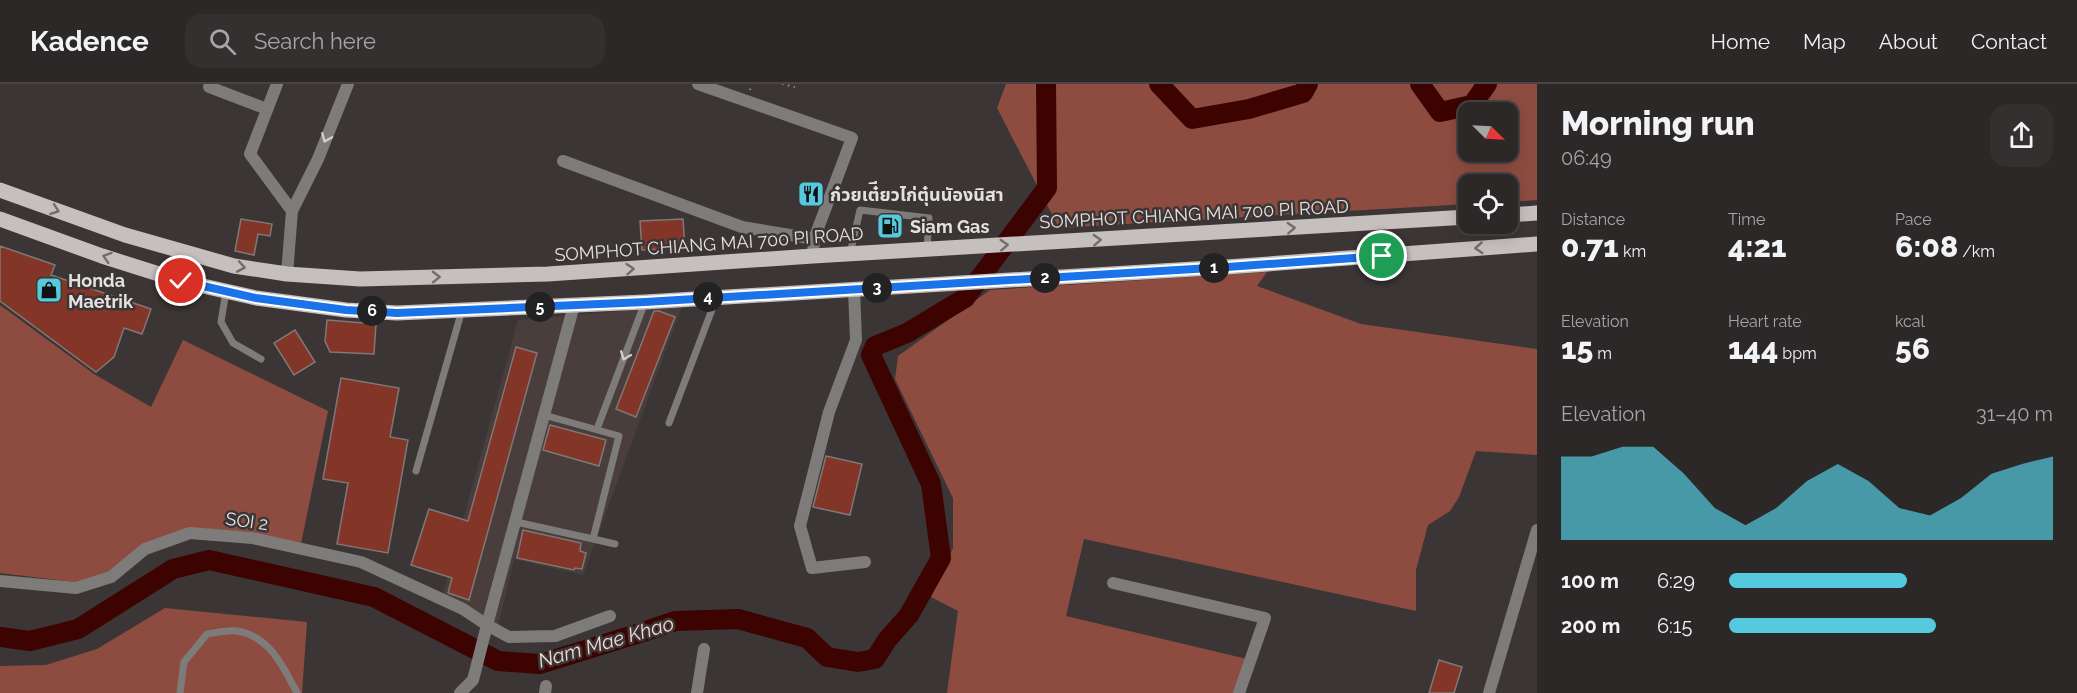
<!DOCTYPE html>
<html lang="en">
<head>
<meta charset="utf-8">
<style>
	body { margin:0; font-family:Raleway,"Noto Sans Thai",sans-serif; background:#343030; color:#f1f3f6; height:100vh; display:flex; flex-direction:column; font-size:22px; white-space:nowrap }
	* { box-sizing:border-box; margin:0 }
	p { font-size:20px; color:#a6a6a8 }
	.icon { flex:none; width:33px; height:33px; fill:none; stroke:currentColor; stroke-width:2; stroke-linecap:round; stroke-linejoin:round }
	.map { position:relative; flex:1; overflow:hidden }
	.side { display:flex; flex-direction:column; background:#2c2828; width:540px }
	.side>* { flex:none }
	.needle { width:39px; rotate:114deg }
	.tools { position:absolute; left:1458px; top:18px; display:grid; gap:12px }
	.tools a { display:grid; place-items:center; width:60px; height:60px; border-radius:12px; background:#2c2828; box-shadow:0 3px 15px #0003,0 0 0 2px #484445; font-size:30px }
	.pin { position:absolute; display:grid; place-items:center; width:51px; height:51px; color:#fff; margin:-26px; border:3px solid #fff; border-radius:50%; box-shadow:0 2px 6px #0007 }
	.km { position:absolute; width:30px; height:30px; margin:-15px; border-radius:50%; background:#222; color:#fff; font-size:16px; line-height:30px; text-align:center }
	.round { display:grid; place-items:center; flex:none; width:63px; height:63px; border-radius:18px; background:#343030 }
	.head { display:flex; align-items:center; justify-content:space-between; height:102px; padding:0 24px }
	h1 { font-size:33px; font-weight:800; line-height:45px }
	.figures { display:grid; grid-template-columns:repeat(3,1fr); gap:9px; height:102px; padding:6px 24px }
	.figures div { display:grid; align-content:center }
	.figures b { font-size:30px; font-weight:800 }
	.figures small { font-size:16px; font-weight:400 }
	.figures p { font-size:16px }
	.chart { height:168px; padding:12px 24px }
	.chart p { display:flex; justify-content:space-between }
	.chart svg { width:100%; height:108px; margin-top:6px; fill:#55cadf; opacity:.7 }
	ul { padding:0 24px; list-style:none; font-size:20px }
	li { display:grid; grid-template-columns:96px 72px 1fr; align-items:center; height:45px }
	li i { height:15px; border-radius:8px; background:#55cadf }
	header { display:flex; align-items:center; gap:36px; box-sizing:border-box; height:84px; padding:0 30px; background:#2c2828; border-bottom:2px solid #484445 }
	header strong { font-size:28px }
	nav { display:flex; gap:33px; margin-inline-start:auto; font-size:21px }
	.search { width:420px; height:54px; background:#343030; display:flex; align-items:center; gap:15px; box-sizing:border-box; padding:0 21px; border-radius:18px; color:#a6a6a8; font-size:22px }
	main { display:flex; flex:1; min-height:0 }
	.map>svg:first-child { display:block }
</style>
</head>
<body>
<header>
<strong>Kadence</strong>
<div class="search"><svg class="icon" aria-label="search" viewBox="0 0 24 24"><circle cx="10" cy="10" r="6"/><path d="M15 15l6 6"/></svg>Search here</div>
<nav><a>Home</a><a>Map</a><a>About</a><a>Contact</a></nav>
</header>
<main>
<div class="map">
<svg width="1537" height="609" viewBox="0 0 1537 609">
	<rect width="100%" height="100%" fill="#3b3635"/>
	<path fill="#4a3e3c" d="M 682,222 L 583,491 L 514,475 L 498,542 L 443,509 L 518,236 Z"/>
	<path fill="#8e4c41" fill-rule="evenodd" d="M 1006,0 L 1537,0 L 1537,116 L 1508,118 L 1508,100 L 1468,100 L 1468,120 L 1059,144 L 997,24 ZM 1508,28 L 1508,68 L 1468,68 L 1468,28 Z
		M 1267,188 L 1257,202 L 1361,240 L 1537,265 L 1537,371 L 1476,367 L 1459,413 L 1450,427 L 1428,441 L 1416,486 L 1416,527 L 1084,455 L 1066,532 L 1247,575 L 1234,609 L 947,609 L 958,527 L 931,513 L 953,464 L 953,414 L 895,295 L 898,272 L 990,206 Z
		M 0,221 L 94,290 L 151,323 L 183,256 L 328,327 L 301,460 L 252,448 L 196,444 L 106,489 L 75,498 L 0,489 Z
		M 165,524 L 307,538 L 302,609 L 0,609 L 0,582 L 46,581 L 97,565 Z"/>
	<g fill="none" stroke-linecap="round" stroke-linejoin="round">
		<path stroke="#3c0300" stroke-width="20" d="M 1159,0 L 1192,35 L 1249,25 L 1303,9 L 1308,0
			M 1420,0 L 1440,28 L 1472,21 L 1487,0
			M 0,553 L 30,557 L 78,545 L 173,485 L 209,476 L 374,513 L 498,577 L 540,580 L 643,548 L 675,537 L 738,535 L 807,554 L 827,573 L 858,578 L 875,575 L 887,556 L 909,531 L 941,474 L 931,400 L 871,271 L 875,262 L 907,249 L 965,214 L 1047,104 L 1046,0"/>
	</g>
	<path fill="#833528" stroke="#7e7877" stroke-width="1.5" d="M 807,98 L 822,104 L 815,119 L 801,113 Z
		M 241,135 L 272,140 L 270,152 L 258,150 L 254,171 L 235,167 Z
		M 683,135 L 685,164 L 642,166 L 640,137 Z
		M 0,162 L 55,181 L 51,191 L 151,225 L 142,250 L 124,244 L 114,273 L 96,288 L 0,217 Z
		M 654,227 L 659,227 L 675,233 L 636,333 L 616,325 Z
		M 327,236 L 376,240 L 374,270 L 330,268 L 325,257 Z
		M 295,246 L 315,278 L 294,291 L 274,259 Z
		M 516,263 L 537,269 L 469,516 L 448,509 L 452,494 L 411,481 L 429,425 L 468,437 Z
		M 341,294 L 399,304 L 390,353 L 408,356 L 388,469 L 337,460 L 348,399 L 323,395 Z
		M 550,341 L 606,356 L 599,382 L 543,366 Z
		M 826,372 L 862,380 L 850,431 L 813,423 Z
		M 523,446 L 581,459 L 580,467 L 586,469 L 582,485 L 575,484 L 574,486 L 517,474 Z
		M 1439,576 L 1462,583 L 1454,609 L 1429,609 Z"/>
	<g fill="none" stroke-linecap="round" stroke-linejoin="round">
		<path stroke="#908c8b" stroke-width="2" stroke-dasharray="1.5 4.5" stroke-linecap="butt" d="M 782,0 L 795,3
			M 750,6 L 752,0"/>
		<path stroke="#7e7c7b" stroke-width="7" d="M 850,170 L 860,126 L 929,134 L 927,165
			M 226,207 L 221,238 L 233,259 L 261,275
			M 669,339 L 716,215
			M 597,345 L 645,218
			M 416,387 L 462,226
			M 516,438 L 593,455 L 619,352 L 544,331
			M 593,455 L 615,460
			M 180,609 L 184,578 L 207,550 C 216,549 227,546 236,547 C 269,551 283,582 297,609"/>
		<path stroke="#7e7c7b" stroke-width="12" d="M 210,0 L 209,3 L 267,25
			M 277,0 L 250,70 L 292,127
			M 698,0 L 852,54 L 814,155 L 813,172
			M 563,77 L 742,143 L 814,155
			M 287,190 L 292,127 L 318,75 L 348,0
			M 854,205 L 856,256 L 829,328 L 800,442 L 812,484 L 865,478
			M 574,221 L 487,541 L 509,553 L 555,552 L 610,532
			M 0,497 L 76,504 L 111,493 L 145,465 L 190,449 L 252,454 L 361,478 L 463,525 L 487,541 L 473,596 L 460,609
			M 1113,499 L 1265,534 L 1239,609
			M 545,609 L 546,602
			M 697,609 L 704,565
			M 1489,609 L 1537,446"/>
		<path stroke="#c5bfbe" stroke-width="15" d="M 0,106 L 125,151 L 234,182 L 287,190 L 360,195 L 548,190 L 813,172 L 1468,133
			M 1508,131 L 1537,129
			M 0,135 L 102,172 L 181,197 L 256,214 L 346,226 L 397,229 L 645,218 L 1227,183 L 1537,160"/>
	</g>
	<defs><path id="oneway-chevron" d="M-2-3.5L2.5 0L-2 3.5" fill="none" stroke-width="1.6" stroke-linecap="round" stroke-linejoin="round" transform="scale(1.5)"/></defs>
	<g stroke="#d0cdcd">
		<use href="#oneway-chevron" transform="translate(326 54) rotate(112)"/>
		<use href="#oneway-chevron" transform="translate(625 272) rotate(111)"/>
	</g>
	<g stroke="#726d6c">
		<use href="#oneway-chevron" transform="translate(55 126) rotate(20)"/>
		<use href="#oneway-chevron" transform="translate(1291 144) rotate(-3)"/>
		<use href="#oneway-chevron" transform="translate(1097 156) rotate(-3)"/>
		<use href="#oneway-chevron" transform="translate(1004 161) rotate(-3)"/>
		<use href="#oneway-chevron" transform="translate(1479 164) rotate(176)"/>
		<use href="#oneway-chevron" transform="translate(107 173) rotate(-162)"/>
		<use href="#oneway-chevron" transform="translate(241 183) rotate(10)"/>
		<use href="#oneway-chevron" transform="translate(630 185) rotate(-4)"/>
		<use href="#oneway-chevron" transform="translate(436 193) rotate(-1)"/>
	</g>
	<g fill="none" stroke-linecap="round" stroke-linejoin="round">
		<defs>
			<path id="route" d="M 181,197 L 256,214 L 346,226 L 397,229 L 645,218 L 1227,183 L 1382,172"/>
		</defs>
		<use href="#route" stroke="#fff" stroke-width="12"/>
		<use href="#route" stroke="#1a73e8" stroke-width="8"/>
	</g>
	<defs>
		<symbol id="restaurant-square" viewBox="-11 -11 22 22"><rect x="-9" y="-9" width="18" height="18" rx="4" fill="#55cadf" stroke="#3b3635"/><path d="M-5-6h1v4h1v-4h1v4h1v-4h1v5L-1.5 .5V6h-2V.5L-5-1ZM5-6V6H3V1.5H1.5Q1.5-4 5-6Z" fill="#111"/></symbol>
		<symbol id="fuel-square" viewBox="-11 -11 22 22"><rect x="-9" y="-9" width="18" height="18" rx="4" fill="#55cadf" stroke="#3b3635"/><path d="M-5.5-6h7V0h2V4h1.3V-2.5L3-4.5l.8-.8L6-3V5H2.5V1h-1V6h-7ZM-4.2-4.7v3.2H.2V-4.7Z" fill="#111"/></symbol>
		<symbol id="shop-square" viewBox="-11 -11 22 22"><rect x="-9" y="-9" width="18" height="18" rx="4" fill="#55cadf" stroke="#3b3635"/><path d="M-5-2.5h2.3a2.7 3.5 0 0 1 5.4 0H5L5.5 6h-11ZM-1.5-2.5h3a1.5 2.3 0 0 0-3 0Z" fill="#111"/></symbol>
	</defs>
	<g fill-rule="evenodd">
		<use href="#restaurant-square" x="796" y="95" width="30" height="30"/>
		<use href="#fuel-square" x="875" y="127" width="30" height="30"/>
		<use href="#shop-square" x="34" y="191" width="30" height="30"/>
	</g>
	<g text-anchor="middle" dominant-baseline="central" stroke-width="5" stroke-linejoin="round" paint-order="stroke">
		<g font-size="18" font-weight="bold" fill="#e4e1e1" stroke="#3b3635" text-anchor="start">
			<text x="830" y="110">ก๋วยเต๋ียวไก่ตุ๋นนัองนิสา</text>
			<text x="910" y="142">Siam Gas</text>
			<text x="68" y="196">Honda<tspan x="68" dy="21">Maetrik</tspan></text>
		</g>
		<g font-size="18" fill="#e4e1e1" stroke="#3b3635">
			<text transform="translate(1194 130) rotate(-3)">SOMPHOT CHIANG MAI 700 PI ROAD</text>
			<text transform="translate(709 160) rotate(-4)">SOMPHOT CHIANG MAI 700 PI ROAD</text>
			<text transform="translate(247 437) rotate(8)">SOI 2</text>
		</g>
		<g font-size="20" font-style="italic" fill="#f1d9d4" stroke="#3b3635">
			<text transform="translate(606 558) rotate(-16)">Nam Mae Khao</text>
		</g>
	</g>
</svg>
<div class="tools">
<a><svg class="needle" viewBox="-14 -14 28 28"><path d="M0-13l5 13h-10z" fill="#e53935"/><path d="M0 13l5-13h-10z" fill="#a6a6a8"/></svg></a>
<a><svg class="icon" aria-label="locate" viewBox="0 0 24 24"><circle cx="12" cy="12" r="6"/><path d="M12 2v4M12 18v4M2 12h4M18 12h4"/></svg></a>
</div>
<div class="pin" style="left:1382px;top:172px;background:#1e9e55"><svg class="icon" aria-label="arrive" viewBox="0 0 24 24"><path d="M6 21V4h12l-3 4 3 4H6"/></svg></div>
<div class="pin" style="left:181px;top:197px;background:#d93025"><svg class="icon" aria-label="check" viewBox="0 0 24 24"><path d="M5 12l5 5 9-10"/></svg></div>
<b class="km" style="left:1214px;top:184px">1</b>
<b class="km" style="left:1045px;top:194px">2</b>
<b class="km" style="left:877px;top:204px">3</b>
<b class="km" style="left:708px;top:213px">4</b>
<b class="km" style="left:540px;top:223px">5</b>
<b class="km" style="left:372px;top:227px">6</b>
</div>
<section class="side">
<div class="head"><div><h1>Morning run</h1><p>06:49</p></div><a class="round"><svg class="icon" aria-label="share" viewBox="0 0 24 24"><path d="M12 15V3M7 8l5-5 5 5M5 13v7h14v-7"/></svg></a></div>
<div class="figures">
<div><p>Distance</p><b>0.71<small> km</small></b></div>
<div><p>Time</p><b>4:21</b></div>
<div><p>Pace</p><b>6:08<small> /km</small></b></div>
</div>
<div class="figures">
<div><p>Elevation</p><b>15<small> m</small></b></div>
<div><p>Heart rate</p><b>144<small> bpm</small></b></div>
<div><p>kcal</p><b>56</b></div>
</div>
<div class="chart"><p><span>Elevation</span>31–40 m</p>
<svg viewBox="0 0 160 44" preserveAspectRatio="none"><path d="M0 44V10L10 10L20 6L30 6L40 17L50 31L60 38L70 31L80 20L90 13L100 20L110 31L120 34L130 27L140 17L150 13L160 10V44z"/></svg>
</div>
<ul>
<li><b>100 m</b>6:29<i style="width:55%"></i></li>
<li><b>200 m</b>6:15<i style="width:64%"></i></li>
</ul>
</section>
</main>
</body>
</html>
